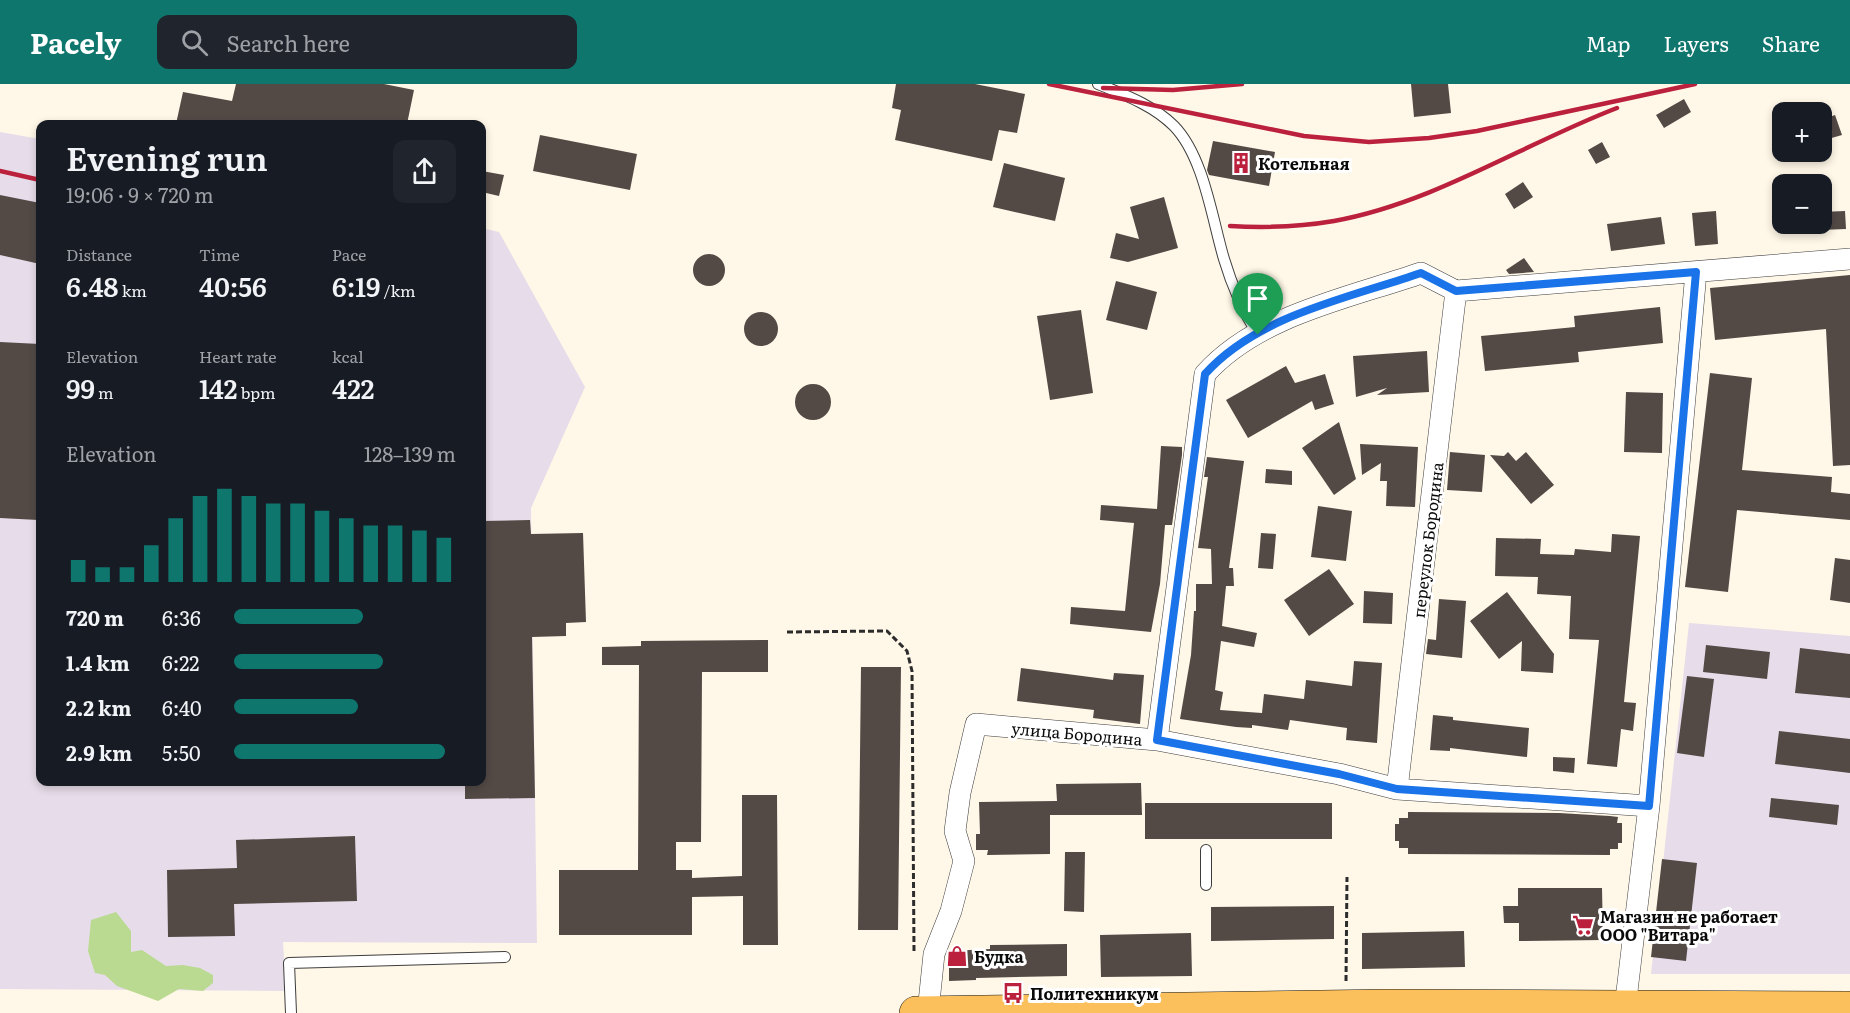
<!DOCTYPE html>
<html lang="en">
<head>
<meta charset="utf-8">
<style>
	body { margin:0; font-family:Literata,serif; background:#20242c; color:#f1f3f6; height:100vh; display:flex; flex-direction:column; font-size:22px; white-space:nowrap }
	* { box-sizing:border-box; margin:0 }
	p { font-size:20px; color:#9ea1a6 }
	.icon { flex:none; width:33px; height:33px; fill:none; stroke:currentColor; stroke-width:2; stroke-linecap:round; stroke-linejoin:round }
	.map { position:relative; flex:1; overflow:hidden }
	.side { position:absolute; left:36px; top:36px; width:450px; height:666px; display:flex; flex-direction:column; background:#171b24; border-radius:12px; box-shadow:0 3px 9px #0003 }
	.side>* { flex:none }
	.buttons { position:absolute; left:1772px; top:18px; display:grid; gap:12px }
	.buttons a { display:grid; place-items:center; width:60px; height:60px; border-radius:12px; background:#171b24; box-shadow:0 3px 9px #0003; font-size:30px }
	.pin { position:absolute; display:grid; place-items:center; width:51px; height:51px; color:#fff; margin:-62px -26px; border-radius:50% 50% 50% 0; rotate:-45deg; box-shadow:0 0 6px #0007 }
	.pin .icon { rotate:45deg }
	.round { display:grid; place-items:center; flex:none; width:63px; height:63px; border-radius:12px; background:#20242c }
	.summary { display:flex; align-items:center; justify-content:space-between; height:102px; padding:0 30px }
	h1 { font-size:33px; font-weight:600; line-height:45px }
	.figures { display:grid; grid-template-columns:repeat(3,1fr); gap:9px; height:102px; padding:6px 30px }
	.figures div { display:grid; align-content:center }
	.figures b { font-size:26px; font-weight:600 }
	.figures small { font-size:16px; font-weight:400 }
	.figures p { font-size:16px }
	.chart { height:168px; padding:12px 30px }
	.chart p { display:flex; justify-content:space-between }
	.chart svg { width:100%; height:108px; margin-top:6px; stroke:#0f766e; stroke-width:6 }
	ul { padding:0 30px; list-style:none; font-size:20px }
	li { display:grid; grid-template-columns:96px 72px 1fr; align-items:center; height:45px }
	li i { height:15px; border-radius:8px; background:#0f766e }
	header { display:flex; align-items:center; gap:36px; box-sizing:border-box; height:84px; padding:0 30px; background:#0f766e; color:#fff }
	header strong { font-size:28px }
	nav { display:flex; gap:33px; margin-inline-start:auto; font-size:21px }
	.search { width:420px; height:54px; background:#20242c; display:flex; align-items:center; gap:15px; box-sizing:border-box; padding:0 21px; border-radius:12px; color:#9ea1a6; font-size:22px }
	.map>svg:first-child { display:block }
</style>
</head>
<body>
<header>
<strong>Pacely</strong>
<div class="search"><svg class="icon" aria-label="search" viewBox="0 0 24 24"><circle cx="10" cy="10" r="6"/><path d="M15 15l6 6"/></svg>Search here</div>
<nav><a>Map</a><a>Layers</a><a>Share</a></nav>
</header>
<div class="map">
<svg width="1850" height="929" viewBox="0 0 1850 929">
	<rect width="100%" height="100%" fill="#fff7e7"/>
	<path fill="#e7ddea" d="M 0,48 L 40,55 L 40,698 L 482,698 L 482,144 L 499,148 L 585,303 L 531,424 L 537,859 L 283,858 L 286,907 L 0,905 Z
		M 1689,539 L 1850,552 L 1850,890 L 1651,890 Z"/>
	<path fill="#bbda91" d="M 116,828 L 131,847 L 131,868 L 142,866 L 166,882 L 183,881 L 200,884 L 213,891 L 213,899 L 203,907 L 179,905 L 158,917 L 117,902 L 105,891 L 95,889 L 88,867 L 91,836 Z"/>
	<path fill="#534a46" d="M 236,0 L 384,0 L 414,6 L 407,40 L 176,40 L 183,8 L 232,17 Z
		M 896,0 L 975,0 L 1025,10 L 1017,49 L 999,46 L 992,77 L 895,56 L 901,26 L 892,24 Z
		M 1411,0 L 1448,0 L 1451,29 L 1414,33 Z
		M 1684,15 L 1691,28 L 1664,44 L 1656,31 Z
		M 1835,31 L 1842,51 L 1821,57 L 1821,36 Z
		M 540,51 L 637,70 L 630,106 L 533,87 Z
		M 1213,57 L 1275,68 L 1269,102 L 1209,91 L 1207,86 Z
		M 1602,58 L 1610,73 L 1596,80 L 1588,66 Z
		M 1004,79 L 1065,94 L 1055,137 L 993,123 Z
		M 482,87 L 504,91 L 499,112 L 482,108 Z
		M 1523,98 L 1533,113 L 1514,125 L 1505,110 Z
		M 0,111 L 40,119 L 40,180 L 0,171 Z
		M 1164,113 L 1178,164 L 1128,178 L 1110,174 L 1116,149 L 1139,155 L 1130,123 Z
		M 1716,127 L 1718,160 L 1695,162 L 1692,129 Z
		M 1845,127 L 1846,145 L 1821,146 L 1821,128 Z
		M 1661,133 L 1665,160 L 1611,167 L 1607,140 Z
		M693 186a16 16 0 1 1 32 0a16 16 0 1 1-32 0Z
		M 1524,174 L 1534,188 L 1509,190 L 1506,186 Z
		M 1850,191 L 1850,381 L 1833,382 L 1826,245 L 1715,256 L 1710,204 Z
		M 1116,197 L 1157,208 L 1147,246 L 1106,236 Z
		M 1660,223 L 1663,259 L 1578,268 L 1579,278 L 1485,287 L 1481,252 L 1575,243 L 1574,232 Z
		M 1081,226 L 1093,309 L 1050,316 L 1037,232 Z
		M744 245a17 17 0 1 1 34 0a17 17 0 1 1-34 0Z
		M 0,258 L 40,260 L 38,436 L 0,434 Z
		M 1427,267 L 1429,308 L 1377,311 L 1387,304 L 1356,313 L 1353,272 Z
		M 1286,282 L 1295,299 L 1325,290 L 1334,320 L 1315,326 L 1312,317 L 1248,354 L 1226,316 Z
		M 1710,289 L 1752,294 L 1742,386 L 1832,393 L 1831,408 L 1850,410 L 1850,436 L 1737,426 L 1728,508 L 1685,503 Z
		M795 318a18 18 0 1 1 36 0a18 18 0 1 1-36 0Z
		M 1626,308 L 1663,309 L 1662,369 L 1624,368 Z
		M 1339,338 L 1356,395 L 1334,411 L 1302,364 Z
		M 1360,360 L 1418,363 L 1415,423 L 1386,422 L 1387,397 L 1380,397 L 1381,379 L 1362,391 Z
		M 1161,362 L 1182,363 L 1182,371 L 1172,441 L 1165,441 L 1160,500 L 1151,548 L 1070,540 L 1071,523 L 1125,527 L 1134,439 L 1100,436 L 1101,421 L 1157,425 Z
		M 1450,368 L 1485,371 L 1482,408 L 1447,406 Z
		M 1508,368 L 1516,377 L 1526,368 L 1554,401 L 1531,420 L 1490,371 L 1504,372 Z
		M 1207,373 L 1244,377 L 1229,484 L 1233,484 L 1234,502 L 1226,502 L 1222,542 L 1257,549 L 1254,563 L 1221,557 L 1215,606 L 1223,608 L 1220,626 L 1262,629 L 1264,610 L 1304,615 L 1306,596 L 1352,602 L 1354,577 L 1382,579 L 1377,659 L 1346,656 L 1347,644 L 1290,636 L 1288,646 L 1252,641 L 1252,644 L 1236,643 L 1180,635 L 1191,571 L 1194,527 L 1196,527 L 1196,500 L 1212,500 L 1211,465 L 1198,464 L 1208,393 L 1204,393 Z
		M 1266,385 L 1292,387 L 1292,401 L 1265,399 Z
		M 1318,422 L 1352,427 L 1346,477 L 1311,473 Z
		M 530,436 L 531,450 L 583,449 L 586,538 L 566,539 L 566,552 L 532,553 L 535,714 L 465,715 L 465,698 L 482,698 L 482,437 Z
		M 1261,449 L 1276,450 L 1273,485 L 1258,484 Z
		M 1612,450 L 1640,452 L 1624,618 L 1636,619 L 1633,647 L 1621,645 L 1617,683 L 1587,680 L 1599,556 L 1569,555 L 1571,512 L 1537,510 L 1538,493 L 1495,492 L 1496,454 L 1541,455 L 1540,470 L 1574,471 L 1575,465 L 1611,468 Z
		M 1835,474 L 1850,476 L 1850,519 L 1830,516 Z
		M 1329,485 L 1354,520 L 1309,552 L 1284,516 Z
		M 1364,507 L 1393,509 L 1392,540 L 1363,539 Z
		M 1507,508 L 1554,570 L 1553,589 L 1521,587 L 1522,557 L 1499,575 L 1470,537 Z
		M 1439,515 L 1466,517 L 1462,574 L 1426,570 L 1428,555 L 1436,556 Z
		M 768,556 L 768,588 L 702,588 L 701,758 L 676,758 L 676,786 L 692,786 L 692,794 L 742,792 L 742,711 L 777,711 L 778,861 L 743,861 L 743,812 L 692,813 L 692,851 L 559,851 L 559,786 L 638,786 L 639,581 L 602,581 L 602,563 L 641,562 L 641,557 Z
		M 1706,561 L 1770,568 L 1767,595 L 1703,588 Z
		M 1800,564 L 1850,570 L 1850,614 L 1795,609 Z
		M 861,583 L 901,583 L 898,846 L 858,846 Z
		M 1021,584 L 1113,596 L 1114,589 L 1144,591 L 1140,640 L 1093,634 L 1094,626 L 1017,617 Z
		M 1687,592 L 1714,595 L 1704,673 L 1677,669 Z
		M 1433,631 L 1453,633 L 1453,636 L 1529,644 L 1527,673 L 1450,664 L 1450,667 L 1430,666 Z
		M 1779,647 L 1850,655 L 1850,689 L 1775,680 Z
		M 1553,673 L 1575,674 L 1574,689 L 1553,687 Z
		M 1141,699 L 1142,731 L 1050,731 L 1050,770 L 987,771 L 988,766 L 976,766 L 976,750 L 980,750 L 979,718 L 1057,717 L 1056,700 Z
		M 1771,714 L 1839,721 L 1837,741 L 1769,733 Z
		M 1145,719 L 1332,719 L 1332,755 L 1145,755 Z
		M 1408,728 L 1559,729 L 1610,732 L 1618,733 L 1617,739 L 1622,739 L 1622,759 L 1618,759 L 1618,765 L 1610,765 L 1610,771 L 1408,770 L 1408,764 L 1399,764 L 1399,757 L 1395,757 L 1395,740 L 1399,740 L 1399,734 L 1408,734 Z
		M 355,752 L 357,817 L 234,820 L 235,852 L 168,853 L 167,786 L 237,784 L 236,756 Z
		M 1065,768 L 1085,768 L 1084,828 L 1064,827 Z
		M 1662,775 L 1697,779 L 1686,877 L 1651,873 Z
		M 1518,804 L 1602,804 L 1603,856 L 1519,857 L 1519,839 L 1504,839 L 1503,822 L 1518,822 Z
		M 1334,822 L 1334,855 L 1211,857 L 1211,823 Z
		M 1464,847 L 1465,883 L 1362,885 L 1362,849 Z
		M 1191,849 L 1192,892 L 1101,893 L 1100,851 Z
		M 1067,860 L 1067,892 L 976,894 L 976,896 L 949,897 L 949,867 L 990,865 L 990,861 Z"/>
	<g fill="none" stroke-linecap="round" stroke-linejoin="round">
		<defs>
			<path id="lane" d="M 1098,0 C 1125,11 1153,21 1174,42 C 1204,73 1212,135 1224,175 C 1232,202 1243,227 1258,251
				M 1206,801 L 1206,766
				M 291,929 L 289,879 L 505,873"/>
			<path id="street" d="M 1157,656 L 1205,290 C 1258,231 1349,214 1421,189 L 1456,207 L 1850,175
				M 1397,705 L 1456,207
				M 1625,924 L 1649,722 L 1696,188
				M 928,928 L 934,870 L 951,827 L 964,777 L 955,747 L 960,709 L 976,640 L 1157,656 L 1339,690 L 1397,705 L 1649,722"/>
			<path id="primary" d="M 916,929 L 1388,922 L 1850,924"/>
		</defs>
		<use href="#lane" stroke="#3d3d3d" stroke-width="12"/>
		<use href="#street" stroke="#3d3d3d" stroke-width="22"/>
		<use href="#primary" stroke="#1b1b1b" stroke-width="34"/>
		<path stroke="#2c2c2c" stroke-width="3" stroke-dasharray="6 3" stroke-linecap="butt" d="M 787,548 L 887,547 L 907,567 L 912,587 L 914,867
			M 1346,897 L 1347,793"/>
		<use href="#lane" stroke="#fff" stroke-width="10"/>
		<use href="#street" stroke="#fff" stroke-width="21"/>
		<use href="#primary" stroke="#fbc05b" stroke-width="33"/>
		<path stroke="#bb213c" stroke-width="4.5" d="M 1049,0 L 1304,52 L 1369,58 L 1429,54 L 1477,47 L 1695,0
			M 1103,4 L 1173,6 L 1242,0
			M 0,87 L 40,96
			M 1230,142 C 1265,144 1299,143 1334,137 C 1434,119 1523,60 1617,24"/>
	</g>
	<g fill="none" stroke-linecap="round" stroke-linejoin="round">
		<defs>
			<path id="route" d="M 1696,188 L 1649,722 L 1397,705 L 1339,690 L 1157,656 L 1205,290 C 1258,231 1349,214 1421,189 L 1456,207 Z"/>
		</defs>
		<use href="#route" stroke="#fff" stroke-width="12"/>
		<use href="#route" stroke="#1a73e8" stroke-width="8"/>
	</g>
	<defs>
		<symbol id="building-bare" viewBox="-9 -9 18 18"><path d="M-4-6H4V6H1V3H-1V6H-4ZM-2.5-4.3h1.7v1.8h-1.7ZM.8-4.3h1.7v1.8H.8ZM-2.5-1h1.7V.8h-1.7ZM.8-1h1.7V.8H.8Z" fill="#bb213c" stroke="#fff" stroke-width="2.5" paint-order="stroke"/></symbol>
		<symbol id="supermarket-bare" viewBox="-9 -9 18 18"><path d="M-6-5.5h2.5l.6 2H6L4.5 2H-2.5L-4.4-4H-6ZM-1.5 3.2a1.3 1.3 0 1 0 .1 0ZM3 3.2a1.3 1.3 0 1 0 .1 0Z" fill="#bb213c" stroke="#fff" stroke-width="2.5" paint-order="stroke"/></symbol>
		<symbol id="shop-bare" viewBox="-9 -9 18 18"><path d="M-5-2.5h2.3a2.7 3.5 0 0 1 5.4 0H5L5.5 6h-11ZM-1.5-2.5h3a1.5 2.3 0 0 0-3 0Z" fill="#bb213c" stroke="#fff" stroke-width="2.5" paint-order="stroke"/></symbol>
		<symbol id="bus-bare" viewBox="-9 -9 18 18"><path d="M-5-6H5V4H4V6H2V4H-2V6H-4V4H-5ZM-3.5-4V0h7V-4ZM-3.5 1.2v1.5H-2V1.2ZM2 1.2v1.5H3.5V1.2Z" fill="#bb213c" stroke="#fff" stroke-width="2.5" paint-order="stroke"/></symbol>
	</defs>
	<g fill-rule="evenodd">
		<use href="#building-bare" x="1226" y="64" width="30" height="30"/>
		<use href="#supermarket-bare" x="1568" y="826" width="30" height="30"/>
		<use href="#shop-bare" x="942" y="857" width="30" height="30"/>
		<use href="#bus-bare" x="998" y="894" width="30" height="30"/>
	</g>
	<g text-anchor="middle" dominant-baseline="central" stroke-width="6" stroke-linejoin="round" paint-order="stroke">
		<g font-size="16" font-weight="bold" fill="#0a0a0a" stroke="#fff" text-anchor="start">
			<text x="1258" y="79">Котельная</text>
			<text x="1600" y="832">Магазин не работает<tspan x="1600" dy="18">ООО "Витара"</tspan></text>
			<text x="974" y="872">Будка</text>
			<text x="1030" y="909">Политехникум</text>
		</g>
		<g font-size="16" fill="#0a0a0a" stroke="#fff">
			<text transform="translate(1427 456) rotate(-83)">переулок Бородина</text>
			<text transform="translate(1077 649) rotate(5)">улица Бородина</text>
		</g>
	</g>
</svg>
<div class="buttons">
<a>+</a>
<a>−</a>
</div>
<div class="pin" style="left:1258px;top:251px;background:#1e9e55"><svg class="icon" aria-label="arrive" viewBox="0 0 24 24"><path d="M6 21V4h12l-3 4 3 4H6"/></svg></div>
<section class="side">
<div class="summary"><div><h1>Evening run</h1><p>19:06 · 9 × 720 m</p></div><a class="round"><svg class="icon" aria-label="share" viewBox="0 0 24 24"><path d="M12 15V3M7 8l5-5 5 5M5 13v7h14v-7"/></svg></a></div>
<div class="figures">
<div><p>Distance</p><b>6.48<small> km</small></b></div>
<div><p>Time</p><b>40:56</b></div>
<div><p>Pace</p><b>6:19<small> /km</small></b></div>
</div>
<div class="figures">
<div><p>Elevation</p><b>99<small> m</small></b></div>
<div><p>Heart rate</p><b>142<small> bpm</small></b></div>
<div><p>kcal</p><b>422</b></div>
</div>
<div class="chart"><p><span>Elevation</span>128–139 m</p>
<svg viewBox="0 0 160 44" preserveAspectRatio="none"><path d="M5 44V35M15 44V38M25 44V38M35 44V29M45 44V18M55 44V9M65 44V6M75 44V9M85 44V12M95 44V12M105 44V15M115 44V18M125 44V21M135 44V21M145 44V23M155 44V26"/></svg>
</div>
<ul>
<li><b>720 m</b>6:36<i style="width:58%"></i></li>
<li><b>1.4 km</b>6:22<i style="width:67%"></i></li>
<li><b>2.2 km</b>6:40<i style="width:56%"></i></li>
<li><b>2.9 km</b>5:50<i style="width:95%"></i></li>
</ul>
</section>
</div>
</body>
</html>
